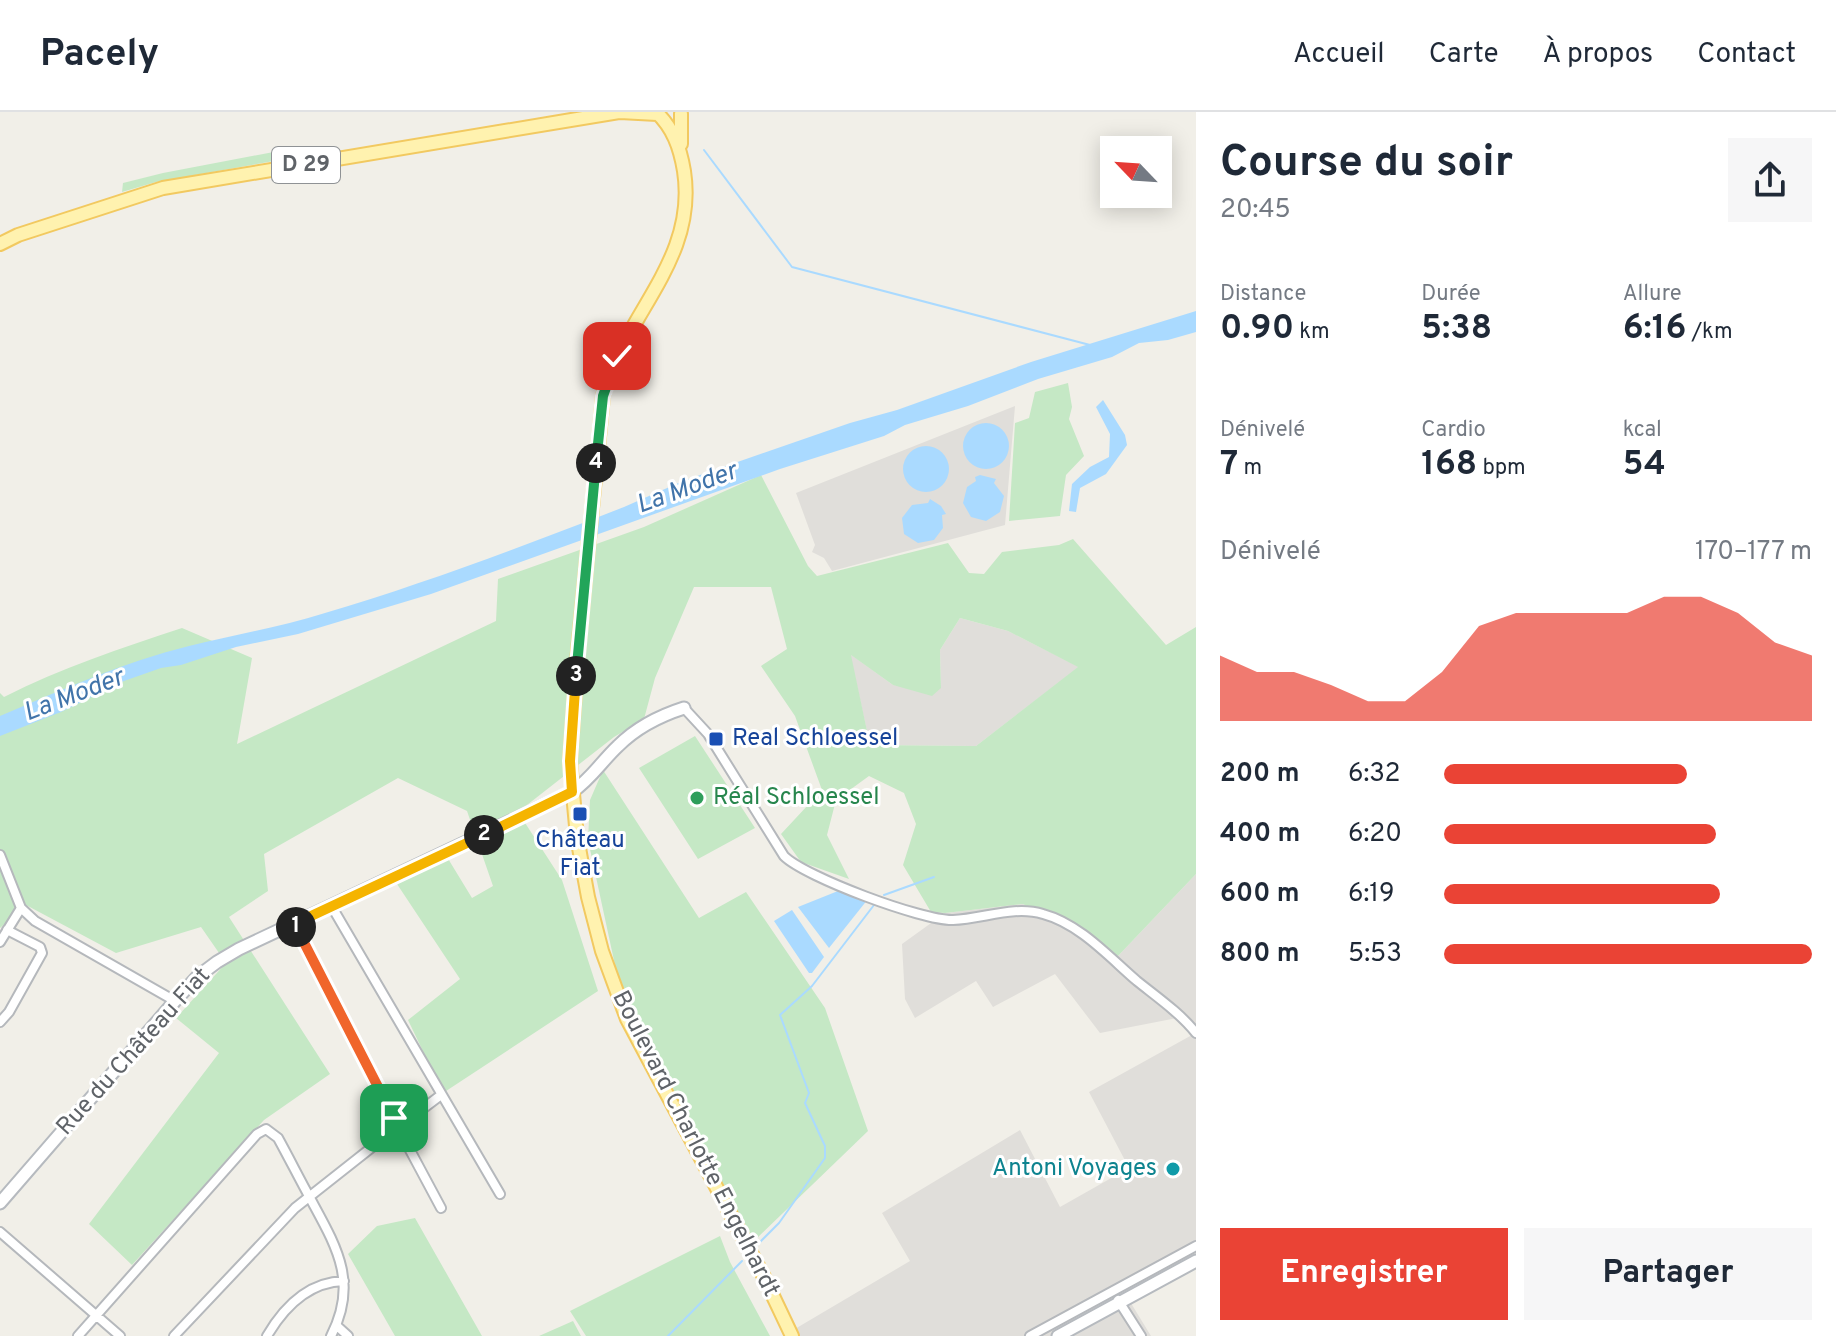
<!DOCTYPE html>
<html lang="fr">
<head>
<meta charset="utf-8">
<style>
	body { margin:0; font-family:Overpass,sans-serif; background:#f6f6f7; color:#1f2937; height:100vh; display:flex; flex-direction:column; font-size:30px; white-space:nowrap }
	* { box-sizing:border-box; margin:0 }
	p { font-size:26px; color:#747a83 }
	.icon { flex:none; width:44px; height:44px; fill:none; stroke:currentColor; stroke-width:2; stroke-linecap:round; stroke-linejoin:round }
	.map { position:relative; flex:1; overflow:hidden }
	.drawer { display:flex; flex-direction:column; background:#fff; width:640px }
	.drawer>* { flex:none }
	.needle { width:52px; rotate:295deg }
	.tools { position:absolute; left:1100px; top:24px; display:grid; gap:16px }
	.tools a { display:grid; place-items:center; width:72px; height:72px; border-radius:0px; background:#fff; box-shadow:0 4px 20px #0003; font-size:40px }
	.pin { position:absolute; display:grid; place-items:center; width:68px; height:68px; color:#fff; margin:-34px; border-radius:16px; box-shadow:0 4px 12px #0006 }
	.km { position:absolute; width:40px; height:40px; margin:-20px; border-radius:50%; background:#222; color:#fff; font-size:22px; line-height:40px; text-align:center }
	.round { display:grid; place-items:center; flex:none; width:84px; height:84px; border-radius:0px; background:#f6f6f7 }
	.summary { display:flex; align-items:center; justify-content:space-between; height:136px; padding:0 24px }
	h1 { font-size:44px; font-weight:700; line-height:60px }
	.stats { display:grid; grid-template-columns:repeat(3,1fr); gap:12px; height:136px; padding:8px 24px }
	.stats div { display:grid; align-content:center }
	.stats b { font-size:34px; font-weight:700 }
	.stats small { font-size:22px; font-weight:400 }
	.stats p { font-size:22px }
	.chart { height:224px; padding:16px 24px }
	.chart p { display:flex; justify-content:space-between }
	.chart svg { width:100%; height:144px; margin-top:8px; fill:#ea4335; opacity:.7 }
	.button { display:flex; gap:16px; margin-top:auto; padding:16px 24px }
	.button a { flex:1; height:92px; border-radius:0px; background:#ea4335; color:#fff; font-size:32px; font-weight:700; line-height:92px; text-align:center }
	.button a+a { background:#f6f6f7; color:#1f2937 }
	ul { padding:0 24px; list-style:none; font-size:26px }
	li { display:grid; grid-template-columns:128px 96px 1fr; align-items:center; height:60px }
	li i { height:20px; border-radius:10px; background:#ea4335 }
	header { display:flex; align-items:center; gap:48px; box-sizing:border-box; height:112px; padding:0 40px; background:#fff; border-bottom:2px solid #e0e1e3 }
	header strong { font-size:38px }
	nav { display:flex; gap:44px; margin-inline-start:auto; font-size:28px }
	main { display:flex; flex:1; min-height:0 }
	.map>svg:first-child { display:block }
</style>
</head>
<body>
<header>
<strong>Pacely</strong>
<nav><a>Accueil</a><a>Carte</a><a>À propos</a><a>Contact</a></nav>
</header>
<main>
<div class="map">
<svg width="1196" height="1224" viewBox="0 0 1196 1224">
	<rect width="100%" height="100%" fill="#f1efe8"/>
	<path fill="#e0deda" d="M 1015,294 L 1005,413 L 832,459 L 824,446 L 812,440 L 815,433 L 796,381 Z
		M 960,506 L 1008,519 L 1079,555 L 976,634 L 870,633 L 850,542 L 893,573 L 941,576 L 940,538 Z
		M 1196,762 L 1196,1145 L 1126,1183 L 1151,1224 L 783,1224 L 910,1149 L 882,1101 L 1020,1018 L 1060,1095 L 1129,1056 L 1089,980 L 1192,923 L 1177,906 L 1100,921 L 1055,862 L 993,895 L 976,869 L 915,906 L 905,887 L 902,832 L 945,801 L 1023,792 L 1118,844 Z"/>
	<path fill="#c5e8c5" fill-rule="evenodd" d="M 305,34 L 312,38 L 313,42 L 156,70 L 122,80 L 123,71 L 163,61 Z
		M 1068,271 L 1072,295 L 1069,307 L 1084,344 L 1066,363 L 1060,404 L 1009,409 L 1015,311 L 1029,306 L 1035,280 Z
		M 761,363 L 808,454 L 817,464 L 948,431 L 969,461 L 984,462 L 1002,440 L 1059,433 L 1073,427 L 1166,533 L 1196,515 L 1196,762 L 1118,844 L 1023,792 L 945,801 L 931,800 L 903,753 L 916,712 L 904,681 L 869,664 L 836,688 L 827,723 L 849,767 L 801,750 L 781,722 L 822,678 L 795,604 L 761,554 L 787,537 L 771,475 L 694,475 L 655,566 L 644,607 L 614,625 L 518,700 L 562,768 L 598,879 L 443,981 L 408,908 L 460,867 L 395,769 L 447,745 L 472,786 L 493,774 L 467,699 L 398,666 L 264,742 L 268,779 L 229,805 L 330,962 L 264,1008 L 132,1153 L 89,1112 L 219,941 L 176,906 L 226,851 L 201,815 L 116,841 L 26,793 L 0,816 L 0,581 L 4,585 C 61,556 121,536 182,516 L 252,546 L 237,632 L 496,509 L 498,467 L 644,415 ZM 960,506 L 1008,519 L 1078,555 L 976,634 L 870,633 L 851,543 L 893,573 L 932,584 L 941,576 L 940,538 Z
		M 695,624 L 755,716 L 698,747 L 639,656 Z
		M 603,658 L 699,806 L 746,780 L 825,896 L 868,1019 L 754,1129 L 643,925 L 618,867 L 588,728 L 590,688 Z
		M 415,1106 L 482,1224 L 395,1224 L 348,1142 L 377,1114 Z
		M 720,1124 L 730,1150 L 770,1224 L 586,1224 L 570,1199 Z
		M 573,1209 L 581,1224 L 539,1224 Z"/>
	<path fill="#aadaff" d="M 1196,199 L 1196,220 L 1168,228 L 1139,231 L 1112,245 L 1038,267 L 968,294 L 905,313 L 884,324 L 780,357 L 431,482 L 298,522 L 236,535 L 181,553 L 161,556 L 124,569 L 61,600 L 0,624 L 0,604 C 61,578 124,550 189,534 C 234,523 280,515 325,501 C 426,471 526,433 624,395 L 683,369 L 850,311 L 897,298 L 1031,250 Z
		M 1103,288 L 1125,323 L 1127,333 L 1106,362 L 1080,376 L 1076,400 L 1069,399 L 1072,372 L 1090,355 L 1109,345 L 1110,322 L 1096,295 Z
		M963 334a23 23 0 1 1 46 0a23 23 0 1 1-46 0Z
		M903 357a23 23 0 1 1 46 0a23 23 0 1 1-46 0Z
		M 980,363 L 996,367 L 994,371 L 1004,384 L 1000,400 L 986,409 L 971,405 L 963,391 L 967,375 L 976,369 L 975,365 Z
		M 930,387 L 941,394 L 946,402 L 942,403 L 943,416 L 934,428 L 918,431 L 904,422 L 902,406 L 912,393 L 928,391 Z
		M 838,779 L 868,787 L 829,836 L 798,795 Z
		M 792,798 L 824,845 L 812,861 L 809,861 L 774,809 Z"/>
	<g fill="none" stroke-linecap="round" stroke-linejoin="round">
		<path stroke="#aadaff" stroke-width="2" d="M 704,38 L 792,155 L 1090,233
			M 884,783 L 934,765
			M 754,1136 L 779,1111 L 825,1046 L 825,1034 L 805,991 L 809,981 L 780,903 L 812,874 L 874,793
			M 668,1224 L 742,1149"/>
		<defs>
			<path id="street" d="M 684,596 L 708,622 L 784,744 C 805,765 923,809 953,808 C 983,807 1014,793 1043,802 C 1080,812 1109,845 1137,869 C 1157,885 1180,901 1196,921
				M 0,743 L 21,796 L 35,809 L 175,889
				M 332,795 L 500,1082
				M 294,812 L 394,1006
				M 0,830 L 21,796
				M 0,910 L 9,900 L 42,841 L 40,835 L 7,818
				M388 1015a11 11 0 1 1 22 0a11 11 0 1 1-22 0Z
				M 408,1008 L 441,983
				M 403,1025 L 441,1096
				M 0,1120 L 120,1224
				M 1118,1188 L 1141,1224
				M 337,1214 L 348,1224
				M 78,1224 L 257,1022 L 266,1017 L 278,1026 C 289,1046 299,1066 310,1086 C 336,1134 359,1170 331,1224
				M 174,1224 L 295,1096 L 390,1021
				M 267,1224 C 284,1195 309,1170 344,1169
				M 1030,1224 L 1196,1134"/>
			<path id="secondary" d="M 0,1091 L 175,889 L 197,865 L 217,850 L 239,837 L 572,680 C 591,667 601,650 618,634 C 636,616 659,604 684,596
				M 1058,1224 L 1196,1149"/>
			<path id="primary" d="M 620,0 L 657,2
				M 656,0 C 673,16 680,35 684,59 C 698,149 623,203 603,284 L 578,539 L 570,649 L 577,725 L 588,785 L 602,839 L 627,907 L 764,1165 L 792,1224
				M 681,2 L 681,32
				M 0,132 L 18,123 L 163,76 L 619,0"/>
		</defs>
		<use href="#street" stroke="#b5b8bc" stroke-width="12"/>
		<use href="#secondary" stroke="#b6babf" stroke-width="15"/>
		<use href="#primary" stroke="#f2c960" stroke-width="16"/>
		<use href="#street" stroke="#fff" stroke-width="8"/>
		<use href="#secondary" stroke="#fff" stroke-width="11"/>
		<use href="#primary" stroke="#fff2af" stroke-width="12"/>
	</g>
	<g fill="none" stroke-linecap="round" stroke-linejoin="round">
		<defs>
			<path id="split-1" d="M 296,815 L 394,1006"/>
			<path id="split-2" d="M 296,815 L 294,812 L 484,723"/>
			<path id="split-3" d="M 484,723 L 572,680 L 570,649 L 576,564"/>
			<path id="split-4" d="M 576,564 L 596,351"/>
			<path id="split-5" d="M 596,351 L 603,284 L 617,244"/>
		</defs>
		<use href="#split-1" stroke="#fff" stroke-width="16"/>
		<use href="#split-2" stroke="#fff" stroke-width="16"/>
		<use href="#split-3" stroke="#fff" stroke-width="16"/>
		<use href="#split-4" stroke="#fff" stroke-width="16"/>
		<use href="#split-5" stroke="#fff" stroke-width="16"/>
		<use href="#split-1" stroke="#f0652b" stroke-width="10"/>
		<use href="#split-2" stroke="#f5b400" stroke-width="10"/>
		<use href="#split-3" stroke="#f5b400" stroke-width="10"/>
		<use href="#split-4" stroke="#22a559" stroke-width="10"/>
		<use href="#split-5" stroke="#22a559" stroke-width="10"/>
	</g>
	<g fill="#1a4fb4" stroke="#fff" stroke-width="3">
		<rect x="708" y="619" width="16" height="16" rx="4"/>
		<rect x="572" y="694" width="16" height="16" rx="4"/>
	</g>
	<circle fill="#2e9e5b" stroke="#fff" stroke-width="3" cx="697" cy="686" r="8"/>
	<circle fill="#0f9aa8" stroke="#fff" stroke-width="3" cx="1173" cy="1057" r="8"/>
	<g text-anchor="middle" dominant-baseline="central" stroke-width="6" stroke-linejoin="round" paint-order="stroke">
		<rect fill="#fff" stroke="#8f9295" stroke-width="2" x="272" y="35" width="68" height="36" rx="6"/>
		<g font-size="22" font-weight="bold" fill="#5f6368">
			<text x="306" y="53">D 29</text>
		</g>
		<g font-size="24" fill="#164399" stroke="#fff" text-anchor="start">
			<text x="732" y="627">Real Schloessel</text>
			<text x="580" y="729" text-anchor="middle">Château<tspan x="580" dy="28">Fiat</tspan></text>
		</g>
		<g font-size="24" fill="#27864d" stroke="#fff" text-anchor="start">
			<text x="713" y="686">Réal Schloessel</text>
		</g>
		<g font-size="24" fill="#5f6368" stroke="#fff">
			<text transform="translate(134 940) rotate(-48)">Rue du Château Fiat</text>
			<text transform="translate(695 1032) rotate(63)">Boulevard Charlotte Engelhardt</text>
		</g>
		<g font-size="24" fill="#0d838f" stroke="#fff" text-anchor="end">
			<text x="1157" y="1057">Antoni Voyages</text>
		</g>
		<g font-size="26" font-style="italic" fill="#4174aa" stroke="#fff">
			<text transform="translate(687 377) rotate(-20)">La Moder</text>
			<text transform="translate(74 584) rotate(-21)">La Moder</text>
		</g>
	</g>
</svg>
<div class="tools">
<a><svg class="needle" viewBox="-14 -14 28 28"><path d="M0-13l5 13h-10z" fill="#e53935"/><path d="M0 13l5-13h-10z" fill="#747a83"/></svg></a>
</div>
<div class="pin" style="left:394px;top:1006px;background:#1e9e55"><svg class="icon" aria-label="arrive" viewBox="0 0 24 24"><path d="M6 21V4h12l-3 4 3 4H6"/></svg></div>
<div class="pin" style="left:617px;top:244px;background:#d93025"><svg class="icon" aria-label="check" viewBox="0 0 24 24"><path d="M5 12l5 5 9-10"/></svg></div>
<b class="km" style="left:296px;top:815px">1</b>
<b class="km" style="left:484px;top:723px">2</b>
<b class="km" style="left:576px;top:564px">3</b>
<b class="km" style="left:596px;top:351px">4</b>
</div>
<section class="drawer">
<div class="summary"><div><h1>Course du soir</h1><p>20:45</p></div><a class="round"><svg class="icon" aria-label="share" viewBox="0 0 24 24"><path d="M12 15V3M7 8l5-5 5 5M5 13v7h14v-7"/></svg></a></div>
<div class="stats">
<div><p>Distance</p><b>0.90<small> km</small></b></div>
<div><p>Durée</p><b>5:38</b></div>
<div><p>Allure</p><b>6:16<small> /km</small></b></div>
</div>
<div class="stats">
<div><p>Dénivelé</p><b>7<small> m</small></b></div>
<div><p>Cardio</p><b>168<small> bpm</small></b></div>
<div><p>kcal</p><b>54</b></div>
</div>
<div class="chart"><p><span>Dénivelé</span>170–177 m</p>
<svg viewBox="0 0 160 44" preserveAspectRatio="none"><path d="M0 44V24L10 29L20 29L30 33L40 38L50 38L60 29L70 15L80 11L90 11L100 11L110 11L120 6L130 6L140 11L150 20L160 24V44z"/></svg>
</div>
<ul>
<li><b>200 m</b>6:32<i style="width:66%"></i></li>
<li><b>400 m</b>6:20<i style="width:74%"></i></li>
<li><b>600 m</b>6:19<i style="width:75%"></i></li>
<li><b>800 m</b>5:53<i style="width:100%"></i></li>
</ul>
<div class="button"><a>Enregistrer</a><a>Partager</a></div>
</section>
</main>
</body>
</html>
